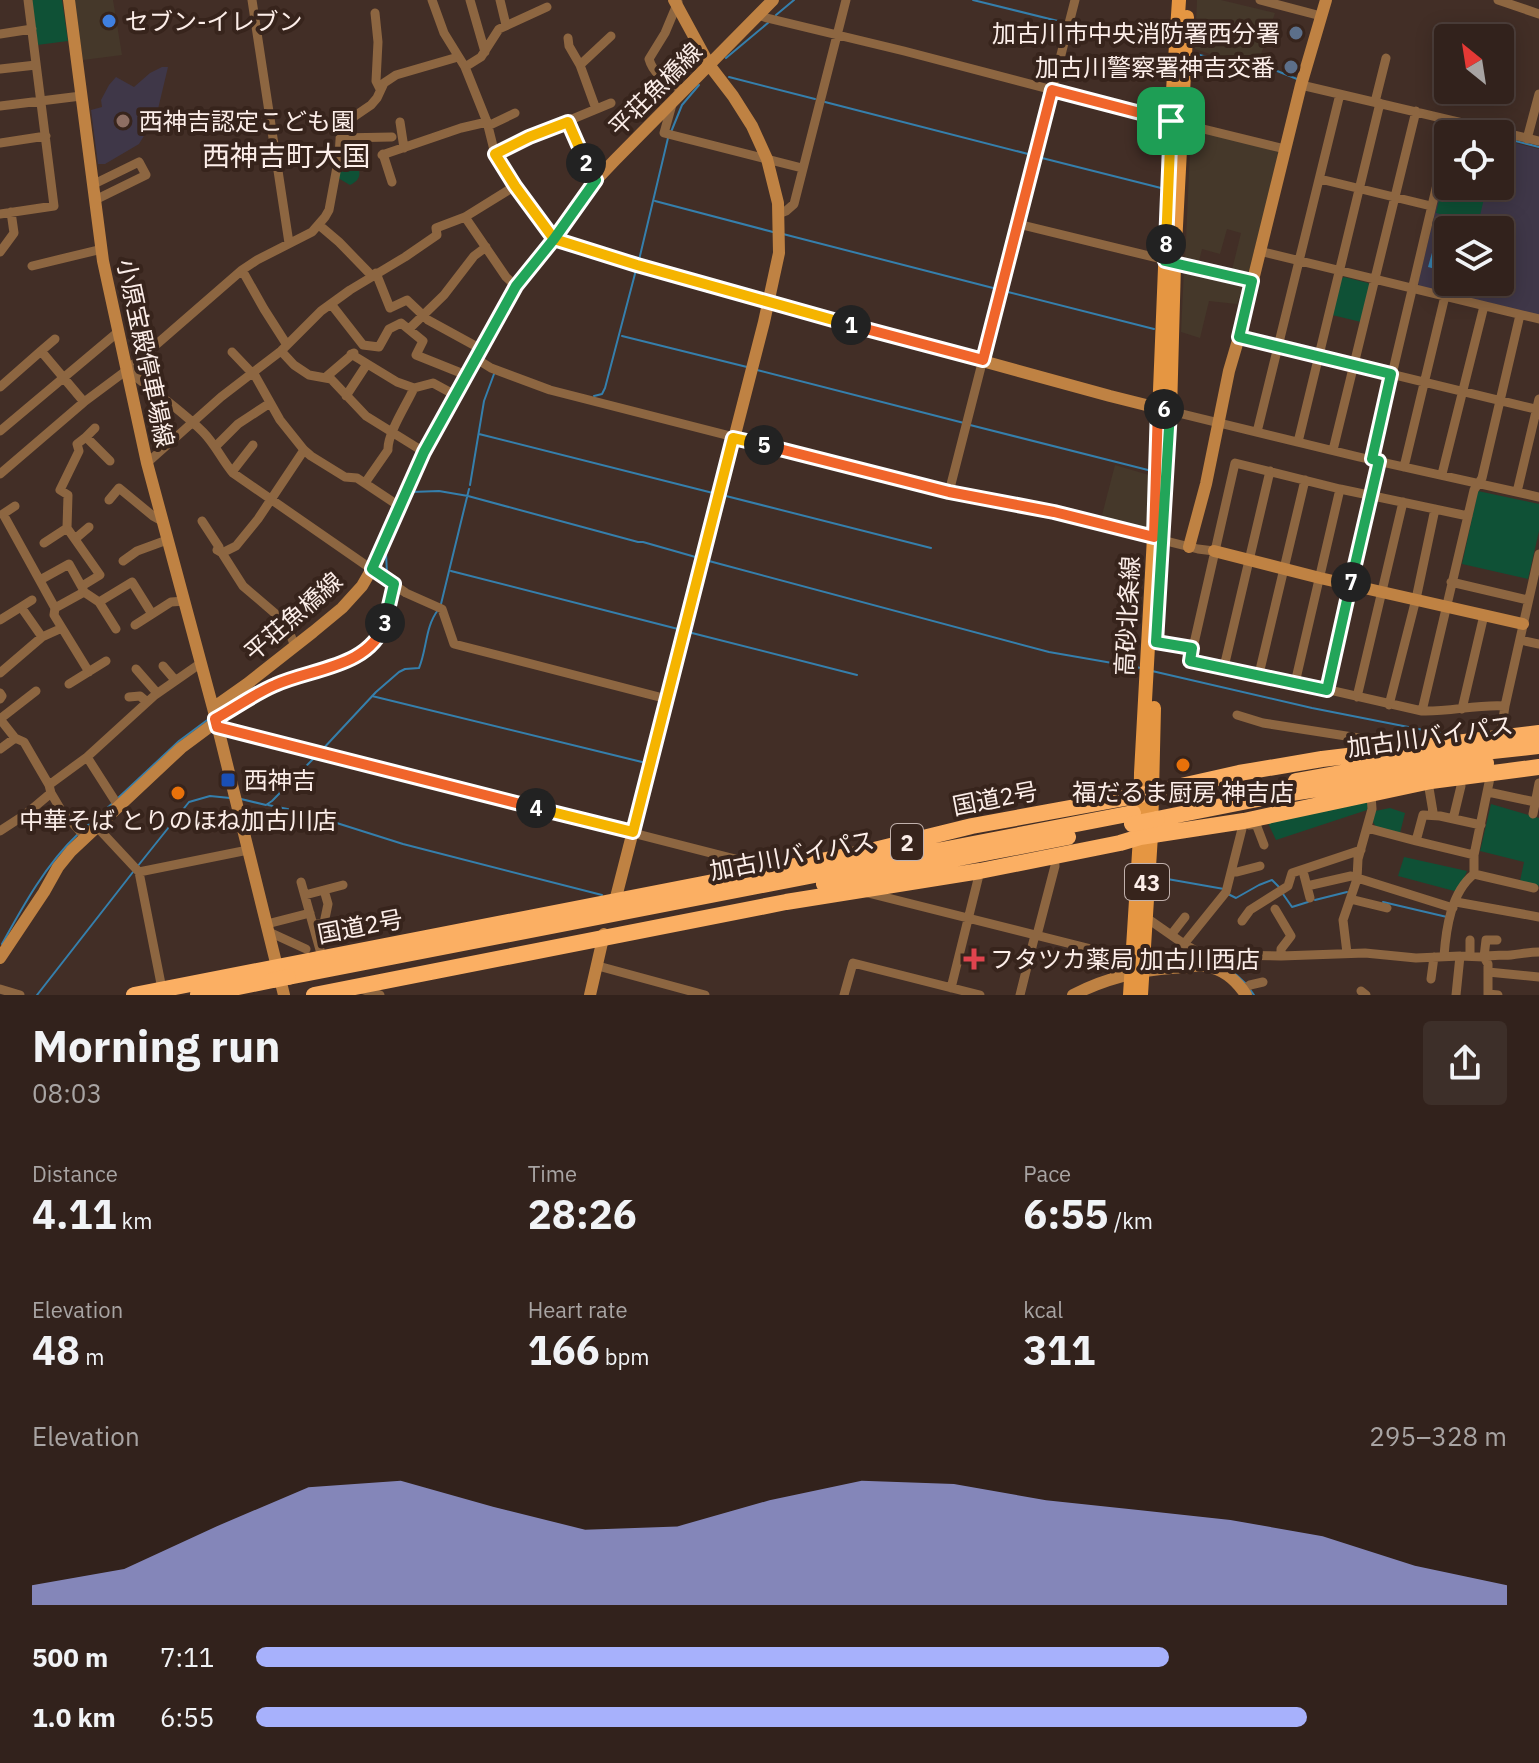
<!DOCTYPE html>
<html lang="en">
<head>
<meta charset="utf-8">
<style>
	body { margin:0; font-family:"IBM Plex Sans","Noto Sans JP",sans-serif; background:#3d2f29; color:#f1f3f6; height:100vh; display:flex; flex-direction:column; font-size:30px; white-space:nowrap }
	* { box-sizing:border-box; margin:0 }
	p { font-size:26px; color:#a8a4a3 }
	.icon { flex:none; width:44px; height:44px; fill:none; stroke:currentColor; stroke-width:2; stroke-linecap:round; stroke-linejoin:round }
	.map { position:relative; height:995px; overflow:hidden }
	.drawer { display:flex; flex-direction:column; background:#32221c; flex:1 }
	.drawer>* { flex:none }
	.needle { width:52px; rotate:330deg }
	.controls { position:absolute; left:1434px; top:24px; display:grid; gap:16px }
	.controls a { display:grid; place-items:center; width:80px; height:80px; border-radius:8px; background:#32221c; box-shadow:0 4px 20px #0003,0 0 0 2px #4d3f3b; font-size:40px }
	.pin { position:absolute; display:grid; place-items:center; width:68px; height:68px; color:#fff; margin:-34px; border-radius:16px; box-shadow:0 4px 12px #0006 }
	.km { position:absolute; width:40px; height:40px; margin:-20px; border-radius:50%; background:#222; color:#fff; font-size:22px; line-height:40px; text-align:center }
	.round { display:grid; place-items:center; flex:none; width:84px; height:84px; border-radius:8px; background:#3d2f29 }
	.head { display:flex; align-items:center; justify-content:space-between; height:136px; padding:0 32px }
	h1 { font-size:44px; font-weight:800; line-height:60px }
	.stats { display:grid; grid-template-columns:repeat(3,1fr); gap:12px; height:136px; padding:8px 32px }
	.stats div { display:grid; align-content:center }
	.stats b { font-size:40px; font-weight:800 }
	.stats small { font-size:22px; font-weight:400 }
	.stats p { font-size:22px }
	.chart { height:224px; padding:16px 32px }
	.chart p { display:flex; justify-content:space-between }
	.chart svg { width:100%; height:144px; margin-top:8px; fill:#a7b1fc; opacity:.7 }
	ul { padding:0 32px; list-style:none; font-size:26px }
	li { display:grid; grid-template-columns:128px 96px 1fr; align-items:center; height:60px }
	li i { height:20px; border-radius:10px; background:#a7b1fc }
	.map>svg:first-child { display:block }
</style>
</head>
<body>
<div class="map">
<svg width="1539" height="995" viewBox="0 0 1539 995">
	<rect width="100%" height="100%" fill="#422e26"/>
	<path fill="#45382a" d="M 74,0 L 113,0 L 122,55 L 83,60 Z
		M 1197,0 L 1221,0 L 1275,13 L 1257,66 L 1249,63 L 1248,67 L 1195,49 Z
		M 1191,128 L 1279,152 L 1248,276 L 1231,274 L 1241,233 L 1227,229 L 1220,254 L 1202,249 L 1198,265 L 1185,261 Z
		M 1184,269 L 1245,281 L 1237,304 L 1209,301 L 1200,338 L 1181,332 Z
		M 1115,465 L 1149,475 L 1147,531 L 1101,519 Z"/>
	<path fill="#3f3748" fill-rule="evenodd" d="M 162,67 L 168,67 L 158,109 L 150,126 L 139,144 L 105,164 L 98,164 L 91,110 L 102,107 L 101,100 L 109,85 L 116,77 L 134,87 L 150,73 Z
		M 1500,139 L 1539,149 L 1539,315 L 1419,286 L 1418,283 L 1448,159 L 1448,186 L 1500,186 ZM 1448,230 L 1500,230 L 1500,282 L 1448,282 Z"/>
	<path fill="#0f5136" d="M 33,0 L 62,0 L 68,41 L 37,45 L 31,2 Z
		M 356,154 C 357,168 366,178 350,185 L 338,178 L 343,155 Z
		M 1448,163 L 1448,186 L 1487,186 L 1478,224 L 1436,213 Z
		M 1344,277 L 1368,283 L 1370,286 L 1361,322 L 1332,315 L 1341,279 Z
		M 1478,491 L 1539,504 L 1539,531 L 1528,579 L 1462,564 Z
		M 1365,800 L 1369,803 L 1367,810 L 1276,840 L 1266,819 Z
		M 1491,804 L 1539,818 L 1539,886 L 1520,881 L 1524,862 L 1480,851 Z
		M 1390,808 L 1405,813 L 1400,833 L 1376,827 L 1373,822 L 1375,811 Z
		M 1404,857 L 1467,871 L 1458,892 L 1398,876 Z"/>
	<path fill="#357fac" d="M 1435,242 L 1448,245 L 1448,262 L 1446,272 L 1428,267 Z"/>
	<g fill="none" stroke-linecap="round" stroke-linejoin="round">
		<path stroke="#357fac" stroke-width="2" d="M 973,0 L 1066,23
			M 776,15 L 794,0
			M 1072,23 L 1168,47
			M 1196,54 L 1256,70 L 1260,64 L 1297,79
			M 726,58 L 769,22
			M 729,77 L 815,99
			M 825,102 L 1032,155
			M 1457,127 L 1486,134
			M 671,132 L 682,105 L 699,85
			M 1500,137 L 1539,147
			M 1038,157 L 1161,188
			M 655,201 L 773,232
			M 783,234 L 997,289
			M 639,260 L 668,138
			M 1004,291 L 1154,329
			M 622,336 L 747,367
			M 757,370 L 964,423
			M 594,396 L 602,394 L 605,388 L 636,270
			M 970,425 L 1148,470
			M 479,434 L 713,493
			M 470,485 L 484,401 L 494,374
			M 411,492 L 439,491 L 468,496 L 638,542 L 643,542 L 699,558
			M 726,496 L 931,548
			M 386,553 L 387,574
			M 709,561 L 1049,652 L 1141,668
			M 451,571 L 678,629
			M 441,604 L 469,489
			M 382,618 L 388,585
			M 688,632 L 857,675
			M 1152,671 L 1312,708 L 1454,736
			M 372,696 L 642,762
			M 321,751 L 376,692 L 399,672 L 405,669 L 419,668 C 427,649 425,627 438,610
			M 118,798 L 179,741 L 210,718
			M 241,799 L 266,805 L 272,801 L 317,755
			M 268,805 L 302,812 L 403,844 L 602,895
			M 82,830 L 114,802
			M 137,867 L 189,802 L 210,796 L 230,798
			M 1156,877 L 1224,889
			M 1228,894 L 1236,898 L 1259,885 L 1272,880 L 1280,888
			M 1283,894 L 1292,907 L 1308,902
			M 1315,900 L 1347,892
			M 1383,902 L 1447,917
			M 2,944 C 23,906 46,864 78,834
			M 1154,963 L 1169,962
			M 1225,967 L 1230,969 L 1245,983
			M 1249,988 L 1254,995
			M 37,995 L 133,872"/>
		<path stroke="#8d6641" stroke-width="9" d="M 252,0 L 289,243
			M 432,0 L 444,33 L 465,67 L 487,122 L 495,154 L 515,186 L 554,239 L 637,265 L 768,302
			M 470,0 L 485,52
			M 500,0 L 506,25
			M 1260,0 L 1321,16
			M 1498,0 L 1539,14
			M 678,2 L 665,33 L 649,59 C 654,77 670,82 684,91
			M 375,13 L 378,42 L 376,81 L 380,89
			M 759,15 L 767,18 L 904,51 L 1171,121
			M 0,34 L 32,29
			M 568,38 L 569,46 L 580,65 L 596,109
			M 580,65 L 611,36
			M 465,67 L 481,57 L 499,29 L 547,7
			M 0,69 L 36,65
			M 1301,85 L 1539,141
			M 673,101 L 664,133 L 802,168
			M 1375,102 L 1386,58
			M 0,106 L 81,96
			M 400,122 L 404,148
			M 568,122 L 582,156 L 596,180
			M 1183,124 L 1285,149
			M 488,126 L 515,113
			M 340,138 L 392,137
			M 1527,139 L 1539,94
			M 0,143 L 46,136
			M 383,154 L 392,182
			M 495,154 L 529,137 L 611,103
			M 382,155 L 461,128 L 487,122
			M 1320,179 L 1431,206
			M 94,184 L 139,162 L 146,175 L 95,200
			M 0,214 L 54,206 L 28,0
			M 778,214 L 786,211 L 794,204 L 846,0
			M 465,217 L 506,277 L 516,286
			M 1018,224 L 1252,281
			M 319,225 L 339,242 L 372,276
			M 1259,251 L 1539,319
			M 0,252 L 14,233 L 11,212
			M 32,266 L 102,249
			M 242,270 L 264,309 L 287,345
			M 376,273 L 390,308 L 407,300 L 428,320 L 481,349
			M 331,304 L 363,345 L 379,347 L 389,329 L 401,323 L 423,341 L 416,355 L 466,375
			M 409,329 L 444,295 L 474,256 L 486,247
			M 1239,337 L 1539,410
			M 41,351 L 55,339
			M 281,351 L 294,365 L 309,375 L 331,379 L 366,416 L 424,452
			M 232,352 L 252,373
			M 351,354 L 397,382 L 414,388 L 433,383 L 455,395
			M 475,358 L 491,368 L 550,390 L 949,492 L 1054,512 L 1154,537
			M 127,370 C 152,390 180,409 203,432 C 215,444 222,460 233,473 L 406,593 L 442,609 L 454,644 L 667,699
			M 253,372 L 280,420 L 304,450 L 311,456 L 345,477 L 357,478 L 399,506
			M 326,377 L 354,353
			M 0,387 L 41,351 L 84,402
			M 346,396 L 367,364
			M 1170,411 L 1359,457 L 1539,497
			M 0,431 L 118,332
			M 1257,432 L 1340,94
			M 86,437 L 95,428
			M 1298,442 L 1380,103
			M 215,447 L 238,424 L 270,403
			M 1333,450 L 1416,111
			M 1372,459 L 1448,138
			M 147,463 L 221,397 L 281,351 L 321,311 L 350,290 L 405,257 L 437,235 L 436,228 L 465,217 L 515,186
			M 1404,467 L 1445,296
			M 232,472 L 253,445
			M 0,474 L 84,402 L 127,370 L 242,270 L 257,260 L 312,232 L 325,217 L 329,210 L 339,156 L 340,140 L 344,128 L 349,120 L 371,105 L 377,98 L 384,83 L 396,75 L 458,57
			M 1442,474 L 1484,306
			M 365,483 L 388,450 C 387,434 407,404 414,388
			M 949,492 L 1075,0
			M 1517,492 L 1539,399
			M 109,500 L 119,488 L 153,516 L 162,521
			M 15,506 L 3,514 L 55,608 L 84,592 L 99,602 L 132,582 L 152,614
			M 1468,516 L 1340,489 L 1235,463 L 1190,661 L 1259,674 L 1422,711 C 1450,712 1477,704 1505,706
			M 202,521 L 219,547 L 217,550 L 222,553 L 243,586 L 285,622 L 295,646
			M 75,539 L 89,527
			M 1162,540 L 1198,549 L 1214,551
			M 44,543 L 67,528
			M 222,553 L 236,546 L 258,519 L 304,450
			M 123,561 L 137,551 L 167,540
			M 40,580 L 69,564 L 83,589
			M 1451,582 L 1528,600
			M 82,586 L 100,575 L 67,528 L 68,495 L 60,490 L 79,451 L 77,444 L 86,437 L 110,461
			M 99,602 L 116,629
			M 21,607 L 32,600
			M 55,608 L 54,615 L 89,672
			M 0,620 L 21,607 L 42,637
			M 135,625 L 171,602 L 185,601
			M 1520,640 L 1539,644
			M 1156,642 L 1192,648
			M 163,666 L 175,680
			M 1224,667 L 1270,471
			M 136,669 L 157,693
			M 0,673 L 42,637 L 62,628
			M 1259,674 L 1305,480
			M 1295,683 L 1340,489
			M 69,684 L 106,661
			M 1327,690 L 1379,461
			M 0,693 L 2,696 L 0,699
			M 129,697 L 140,696 L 147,702
			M 1357,697 L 1403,502
			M 1389,705 L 1416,599 L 1435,509
			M 1462,709 L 1484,615
			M 1422,711 L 1474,490 L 1482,478 L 1520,315
			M 1237,715 L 1263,723 L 1359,738 L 1364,753
			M 0,719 L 15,738 L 24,742 L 49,785
			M 0,719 L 36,691
			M 215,719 C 240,705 264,689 291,678 C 301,675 311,673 321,670 C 375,654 386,639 394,584
			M 217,727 L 766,867 L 769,869
			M 1500,738 L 1505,706 L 1539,554
			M 0,749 L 15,738
			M 87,757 L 119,807
			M 1428,782 L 1433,812
			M 1488,792 L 1535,802
			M 51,793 L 61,810 L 85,837
			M 1533,814 L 1539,783
			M 1453,819 L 1461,786 L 1458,777
			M 1249,825 L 1256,824 L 1264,845
			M 97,827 L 139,872
			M 1367,828 L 1416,841 L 1474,855
			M 0,831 L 26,814 L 51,793 L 49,785 L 87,757 L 155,695 L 201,663
			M 1416,841 L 1423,815 L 1440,816 L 1481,825
			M 1232,872 L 1237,872 L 1260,866
			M 1474,874 L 1534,888
			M 1304,875 L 1310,898
			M 301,882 L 322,957
			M 1307,886 L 1351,876 L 1453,908
			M 864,892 L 1131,959
			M 305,895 L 343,885
			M 1350,899 L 1387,908
			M 1456,902 L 1539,917
			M 1275,909 L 1291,936 L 1281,949 L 1281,956
			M 1144,920 L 1151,921 L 1184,944 L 1208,958 L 1212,955 L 1281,956 L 1365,953 L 1416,958 L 1460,956 L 1484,957 L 1488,964 L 1488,994 L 1498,995
			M 1242,921 L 1250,910 L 1288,886 L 1292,873 L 1361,850
			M 267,924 L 310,913
			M 313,925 L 324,923 L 328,904 L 324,890
			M 269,932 L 306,949
			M 1037,935 L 1055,866 L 1054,855
			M 1171,935 L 1185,917
			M 1497,940 L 1486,940 L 1484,957 C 1493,954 1502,956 1511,955 C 1521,954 1529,952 1539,952
			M 1184,944 L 1226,892 L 1244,821
			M 1347,953 L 1343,920 L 1357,879 L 1358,859 L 1372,809 L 1371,794
			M 1444,956 C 1446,929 1451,892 1474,874 L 1474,855 L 1491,773
			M 1470,956 L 1470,940
			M 598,966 L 705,995
			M 1488,972 L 1539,977
			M 1431,979 L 1434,957
			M 951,988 L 980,871
			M 0,989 L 20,995
			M 162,989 L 139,872 L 248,850
			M 361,989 L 380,995
			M 1243,990 L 1250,985 L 1263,982
			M 1361,991 L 1366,995
			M 844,995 L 853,963 L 980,995
			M 1020,995 L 1035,935
			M 1456,995 L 1460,956"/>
		<path stroke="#bf8243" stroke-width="12" d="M 69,0 L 103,261 L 147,463 L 213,708 L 284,995
			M 768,302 L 1110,396 L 1166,410
			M 1189,547 L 1206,484 L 1229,371 L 1239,337 L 1301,85 L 1326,0
			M 1214,551 L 1320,578 L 1523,624
			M 213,708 L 247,684 L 313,632 L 342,608 L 362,586 L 377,560 L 406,491 L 431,439 L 516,286 L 554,239 L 596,180 L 615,160 L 773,0
			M 614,905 L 764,322 L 779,253 L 778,203 L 767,159 L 752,126 L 733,96 L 710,66 L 674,0
			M 0,958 L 44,892 L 58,867 L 71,851 L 181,748 L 216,722
			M 590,995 L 604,934
			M 1073,995 C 1108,977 1148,968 1188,967 C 1194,966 1201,965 1206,966 C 1223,969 1237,981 1246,995"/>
		<path stroke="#e59642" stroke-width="14" d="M 1164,515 L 1170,411 L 1174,264 L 1187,17
			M 1130,995 L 1140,837 L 1141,773 L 1154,537 L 1171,121 L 1179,0
			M 1141,995 L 1151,835 L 1154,708"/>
		<path stroke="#fbaf63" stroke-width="16" d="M 1296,781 L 1419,759 L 1539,746
			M 1157,819 L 1272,796 L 1486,763
			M 824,884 L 1068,837
			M 288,977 L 1133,813
			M 134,995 L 862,853 L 972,826 L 1141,795 L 1239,773 L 1322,759 L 1539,733
			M 198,995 L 273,980
			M 314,995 L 786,902 L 980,871 L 1120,843 L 1140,837 L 1244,821 L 1431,781 L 1539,767"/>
		<path stroke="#fbaf63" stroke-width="16" d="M 1132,824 L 1157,819
			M 273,980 L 288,977"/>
	</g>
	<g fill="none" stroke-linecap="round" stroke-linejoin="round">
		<defs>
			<path id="split-1" d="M 851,325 L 983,360 L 1052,90 L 1171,121"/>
			<path id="split-2" d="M 586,163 L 568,122 L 529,137 L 495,154 L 515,186 L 554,239 L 637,265 L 851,325"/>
			<path id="split-3" d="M 385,623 L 394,584 L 372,569 L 424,452 L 516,286 L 554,239 L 596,180 L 586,163"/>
			<path id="split-4" d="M 385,623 C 369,668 312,668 275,685 C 254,694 235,708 215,719 L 217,727 L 536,808"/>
			<path id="split-5" d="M 536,808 L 633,832 L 733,438 L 764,445"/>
			<path id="split-6" d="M 764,445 L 949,492 L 1054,512 L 1154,537 L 1158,407 L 1164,409"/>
			<path id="split-7" d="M 1164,409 L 1170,411 L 1156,642 L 1192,648 L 1190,661 L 1327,690 L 1351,582"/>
			<path id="split-8" d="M 1166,244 L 1165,261 L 1252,281 L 1239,337 L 1391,374 L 1372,459 L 1379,461 L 1351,582"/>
			<path id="split-9" d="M 1166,244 L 1171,121"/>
		</defs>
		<use href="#split-1" stroke="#fff" stroke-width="16"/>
		<use href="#split-2" stroke="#fff" stroke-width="16"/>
		<use href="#split-3" stroke="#fff" stroke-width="16"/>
		<use href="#split-4" stroke="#fff" stroke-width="16"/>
		<use href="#split-5" stroke="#fff" stroke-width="16"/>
		<use href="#split-6" stroke="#fff" stroke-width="16"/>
		<use href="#split-7" stroke="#fff" stroke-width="16"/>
		<use href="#split-8" stroke="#fff" stroke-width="16"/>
		<use href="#split-9" stroke="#fff" stroke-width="16"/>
		<use href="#split-1" stroke="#f0652b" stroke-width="10"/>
		<use href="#split-2" stroke="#f5b400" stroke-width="10"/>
		<use href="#split-3" stroke="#22a559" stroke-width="10"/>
		<use href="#split-4" stroke="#f0652b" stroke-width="10"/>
		<use href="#split-5" stroke="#f5b400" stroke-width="10"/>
		<use href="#split-6" stroke="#f0652b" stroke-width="10"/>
		<use href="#split-7" stroke="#22a559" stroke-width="10"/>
		<use href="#split-8" stroke="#22a559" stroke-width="10"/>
		<use href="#split-9" stroke="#f5b400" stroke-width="10"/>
	</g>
	<circle fill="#3f7fe0" stroke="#37241c" stroke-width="3" cx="109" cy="21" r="8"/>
	<g fill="#5c6f8a" stroke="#37241c" stroke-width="3">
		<circle cx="1296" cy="33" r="8"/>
		<circle cx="1291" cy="67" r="8"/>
	</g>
	<circle fill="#8d6e63" stroke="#37241c" stroke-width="3" cx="123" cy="121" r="8"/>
	<g fill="#e8710a" stroke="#37241c" stroke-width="3">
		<circle cx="1183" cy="765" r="8"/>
		<circle cx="178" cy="793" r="8"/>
	</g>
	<rect fill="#1a4fb4" stroke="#37241c" stroke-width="3" x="220" y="772" width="16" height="16" rx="4"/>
	<path fill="#e0444e" stroke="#37241c" stroke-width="3" d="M970 947h8v8h8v8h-8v8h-8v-8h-8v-8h8z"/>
	<g text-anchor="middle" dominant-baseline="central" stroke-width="8" stroke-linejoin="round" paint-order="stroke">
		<g fill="#37241c" stroke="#c1b1ac" stroke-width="2">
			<rect x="891" y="824" width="32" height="36" rx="6"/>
			<rect x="1125" y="864" width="44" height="36" rx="6"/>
		</g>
		<g font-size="22" font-weight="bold" fill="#fceee9">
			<text x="907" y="842">2</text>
			<text x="1147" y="882">43</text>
		</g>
		<g font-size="24" fill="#fceee9" stroke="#37241c" text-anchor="start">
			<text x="125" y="21">セブン-イレブン</text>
			<text x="1280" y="33" text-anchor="end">加古川市中央消防署西分署</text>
			<text x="1275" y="67" text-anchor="end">加古川警察署神吉交番</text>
			<text x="139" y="121">西神吉認定こども園</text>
			<text x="244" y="780">西神吉</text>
			<text x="1183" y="792" text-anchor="middle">福だるま厨房 神吉店</text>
			<text x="178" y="820" text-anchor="middle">中華そば とりのほね加古川店</text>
			<text x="990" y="959">フタツカ薬局 加古川西店</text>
		</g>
		<g font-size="24" fill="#fceee9" stroke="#37241c">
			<text transform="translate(655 89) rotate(-45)">平荘魚橋線</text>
			<text transform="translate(146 353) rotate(78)">小原宝殿停車場線</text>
			<text transform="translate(293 616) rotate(-41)">平荘魚橋線</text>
			<text transform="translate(1127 616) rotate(-87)">高砂北条線</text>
			<text transform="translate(1430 736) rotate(-8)">加古川バイパス</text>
			<text transform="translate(995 798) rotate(-11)">国道2号</text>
			<text transform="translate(792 855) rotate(-11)">加古川バイパス</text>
			<text transform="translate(360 926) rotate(-11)">国道2号</text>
		</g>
		<g font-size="28" fill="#fceee9" stroke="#37241c">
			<text x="286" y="155">西神吉町大国</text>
		</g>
	</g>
</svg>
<div class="controls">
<a><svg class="needle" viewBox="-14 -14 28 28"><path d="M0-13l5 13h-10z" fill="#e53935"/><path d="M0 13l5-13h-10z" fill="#a8a4a3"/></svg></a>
<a><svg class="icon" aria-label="locate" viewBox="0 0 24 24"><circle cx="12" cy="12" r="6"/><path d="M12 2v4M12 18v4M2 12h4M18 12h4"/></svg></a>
<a><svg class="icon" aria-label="layers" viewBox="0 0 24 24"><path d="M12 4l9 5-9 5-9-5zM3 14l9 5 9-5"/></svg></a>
</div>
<div class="pin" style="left:1171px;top:121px;background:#1e9e55"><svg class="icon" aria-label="arrive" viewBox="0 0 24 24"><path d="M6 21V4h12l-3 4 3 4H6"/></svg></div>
<b class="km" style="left:851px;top:325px">1</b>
<b class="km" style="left:586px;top:163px">2</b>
<b class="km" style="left:385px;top:623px">3</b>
<b class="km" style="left:536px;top:808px">4</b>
<b class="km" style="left:764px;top:445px">5</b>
<b class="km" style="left:1164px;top:409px">6</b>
<b class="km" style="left:1351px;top:582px">7</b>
<b class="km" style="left:1166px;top:244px">8</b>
</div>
<section class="drawer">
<div class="head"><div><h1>Morning run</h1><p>08:03</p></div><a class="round"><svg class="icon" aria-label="share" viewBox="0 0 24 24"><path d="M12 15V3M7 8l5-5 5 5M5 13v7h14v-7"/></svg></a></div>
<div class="stats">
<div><p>Distance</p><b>4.11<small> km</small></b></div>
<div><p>Time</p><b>28:26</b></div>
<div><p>Pace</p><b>6:55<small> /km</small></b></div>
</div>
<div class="stats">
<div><p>Elevation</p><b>48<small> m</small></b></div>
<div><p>Heart rate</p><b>166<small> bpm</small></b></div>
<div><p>kcal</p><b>311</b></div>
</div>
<div class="chart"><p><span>Elevation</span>295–328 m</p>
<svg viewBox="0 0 160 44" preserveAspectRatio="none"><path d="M0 44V38L10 33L20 20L30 8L40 6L50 14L60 21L70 20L80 12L90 6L100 7L110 12L120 15L130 18L140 23L150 32L160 38V44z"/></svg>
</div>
<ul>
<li><b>500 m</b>7:11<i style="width:73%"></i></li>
<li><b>1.0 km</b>6:55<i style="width:84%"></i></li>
</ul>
</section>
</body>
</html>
